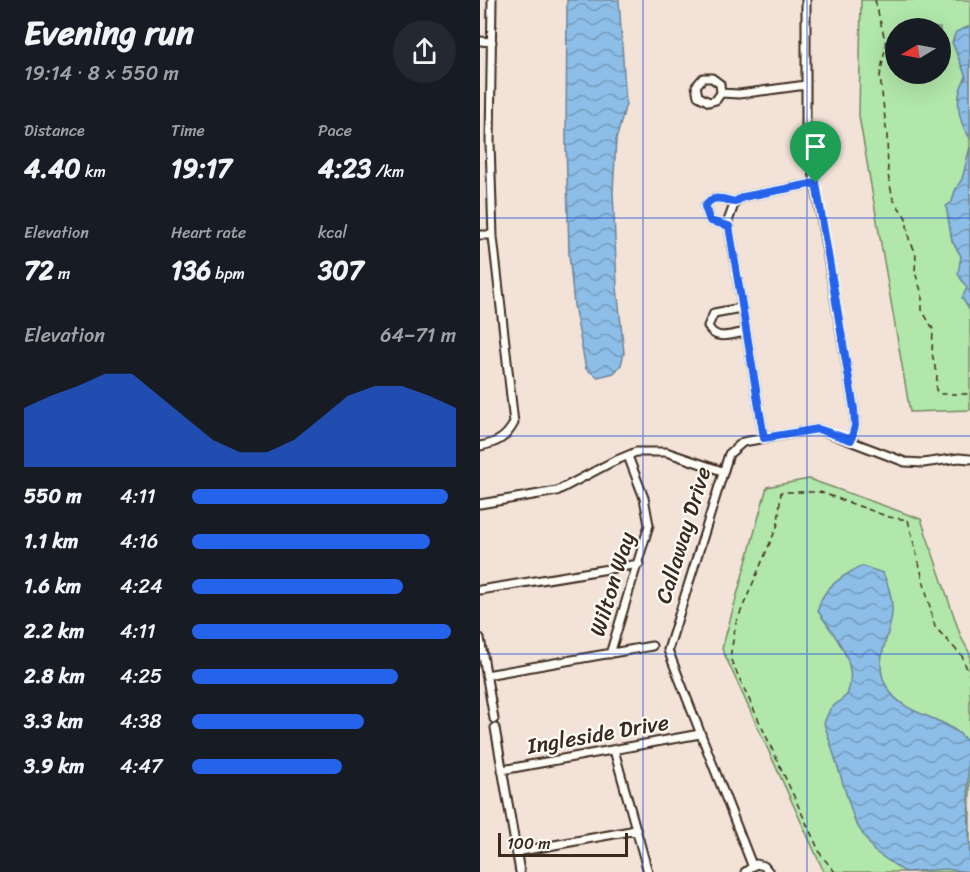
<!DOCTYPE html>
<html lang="en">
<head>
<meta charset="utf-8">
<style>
	body { margin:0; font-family:Sriracha,sans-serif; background:#242831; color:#f1f3f6; height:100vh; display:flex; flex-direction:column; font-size:22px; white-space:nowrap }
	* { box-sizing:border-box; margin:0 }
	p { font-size:20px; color:#9ea1a6 }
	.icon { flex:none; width:33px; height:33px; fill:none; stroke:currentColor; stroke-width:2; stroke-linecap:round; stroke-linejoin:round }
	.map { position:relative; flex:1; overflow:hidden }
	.drawer { display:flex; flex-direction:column; background:#171b24; width:480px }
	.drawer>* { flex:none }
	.needle { width:39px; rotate:260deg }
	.tools { position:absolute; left:405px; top:18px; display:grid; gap:12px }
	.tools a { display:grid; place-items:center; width:66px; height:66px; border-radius:50%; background:#171b24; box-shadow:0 6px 24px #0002; font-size:30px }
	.scale { position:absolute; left:18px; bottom:15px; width:130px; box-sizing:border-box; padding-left:6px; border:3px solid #3b2a1e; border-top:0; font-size:16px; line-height:21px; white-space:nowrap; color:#3b2a1e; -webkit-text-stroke:4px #fdfcf7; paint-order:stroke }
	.pin { position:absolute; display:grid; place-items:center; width:51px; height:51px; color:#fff; margin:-62px -26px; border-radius:50% 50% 50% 0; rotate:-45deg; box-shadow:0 0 6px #0007 }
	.pin .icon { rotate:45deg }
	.round { display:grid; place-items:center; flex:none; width:63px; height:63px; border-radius:32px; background:#242831 }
	.headline { display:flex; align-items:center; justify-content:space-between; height:102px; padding:0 24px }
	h1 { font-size:33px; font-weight:700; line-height:45px }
	.figures { display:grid; grid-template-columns:repeat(3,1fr); gap:9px; height:102px; padding:6px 24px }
	.figures div { display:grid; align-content:center }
	.figures b { font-size:26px; font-weight:700 }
	.figures small { font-size:16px; font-weight:400 }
	.figures p { font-size:16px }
	.chart { height:168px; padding:12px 24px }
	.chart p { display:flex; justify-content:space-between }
	.chart svg { width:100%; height:108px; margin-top:6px; fill:#2563eb; opacity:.7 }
	ul { padding:0 24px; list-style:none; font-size:20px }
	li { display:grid; grid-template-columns:96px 72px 1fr; align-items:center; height:45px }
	li i { height:15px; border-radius:8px; background:#2563eb }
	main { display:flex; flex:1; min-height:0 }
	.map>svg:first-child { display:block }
</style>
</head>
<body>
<main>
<section class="drawer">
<div class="headline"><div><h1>Evening run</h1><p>19:14 · 8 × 550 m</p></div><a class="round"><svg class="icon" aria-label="share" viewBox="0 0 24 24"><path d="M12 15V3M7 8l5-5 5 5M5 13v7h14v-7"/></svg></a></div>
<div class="figures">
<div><p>Distance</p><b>4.40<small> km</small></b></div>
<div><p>Time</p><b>19:17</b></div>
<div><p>Pace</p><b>4:23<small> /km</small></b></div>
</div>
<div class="figures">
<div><p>Elevation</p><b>72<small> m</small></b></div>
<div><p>Heart rate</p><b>136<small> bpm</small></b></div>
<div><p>kcal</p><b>307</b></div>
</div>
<div class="chart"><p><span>Elevation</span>64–71 m</p>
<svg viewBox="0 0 160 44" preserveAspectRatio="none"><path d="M0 44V20L10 15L20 11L30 6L40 6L50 15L60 24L70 33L80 38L90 38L100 33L110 24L120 15L130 11L140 11L150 15L160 20V44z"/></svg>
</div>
<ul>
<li><b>550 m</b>4:11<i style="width:97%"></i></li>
<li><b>1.1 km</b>4:16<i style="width:90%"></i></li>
<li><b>1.6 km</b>4:24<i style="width:80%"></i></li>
<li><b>2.2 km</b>4:11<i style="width:98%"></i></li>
<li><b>2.8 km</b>4:25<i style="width:78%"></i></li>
<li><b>3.3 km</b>4:38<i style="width:65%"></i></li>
<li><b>3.9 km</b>4:47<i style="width:57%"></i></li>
</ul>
</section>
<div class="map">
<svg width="490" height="872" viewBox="0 0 490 872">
	<defs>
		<pattern id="water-waves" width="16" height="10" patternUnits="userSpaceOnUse" patternTransform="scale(1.5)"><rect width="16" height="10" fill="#8cbee8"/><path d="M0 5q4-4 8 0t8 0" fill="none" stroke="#749bbb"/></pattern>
	</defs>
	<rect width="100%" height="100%" fill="#f2e2d8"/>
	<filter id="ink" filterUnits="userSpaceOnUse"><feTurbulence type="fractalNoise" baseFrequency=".0167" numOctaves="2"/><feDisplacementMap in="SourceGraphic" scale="12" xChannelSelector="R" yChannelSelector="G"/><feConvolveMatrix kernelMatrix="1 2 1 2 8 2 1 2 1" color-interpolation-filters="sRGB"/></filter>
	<g filter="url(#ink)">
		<path fill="#b1e7aa" stroke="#768864" stroke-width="1.5" fill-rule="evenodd" d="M 381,0 L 490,0 L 490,410 L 430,412 L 379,116 ZM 416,28 L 460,28 L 460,74 L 416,74 Z
			M 329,479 L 441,519 L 481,637 L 490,654 L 490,872 L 344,872 L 242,649 L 287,487 Z"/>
		<path fill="url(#water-waves)" stroke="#6c8397" stroke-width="1.5" d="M 87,0 L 139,0 L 146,104 L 136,140 L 133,191 L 137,287 L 144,353 L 141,365 L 134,373 L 118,377 L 106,369 L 94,305 L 89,253 L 86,141 Z
			M 490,26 L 490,138 C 477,120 474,96 486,77 L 472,42 L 476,32 Z
			M 490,147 L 490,311 L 482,298 L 487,288 L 478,274 L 481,256 L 472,241 L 466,206 L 472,202 L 475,190 L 482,179 Z
			M 382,566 L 403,573 C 409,586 413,598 412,613 C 410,640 391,662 408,689 C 426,718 468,715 487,742 L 490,872 L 465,869 L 425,872 L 394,851 L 375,822 L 344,723 L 350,709 L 367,695 C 380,662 354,636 338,611 C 340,589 363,575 382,566 Z"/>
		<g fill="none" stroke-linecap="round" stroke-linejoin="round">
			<defs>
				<path id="street" d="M 326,0 L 326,130 L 374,409 L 375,426 L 371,440
					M 0,41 L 12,42
					M 241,93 L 240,84 L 232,78 L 223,78 L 216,86 L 218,96 L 229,102 L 236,100 L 241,93 L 259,94 L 326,85
					M 249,226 L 230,221 L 225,207 C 232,194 243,199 255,202
					M 0,235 L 13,235
					M 261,308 L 234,313 L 228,326 C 235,342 252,334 266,332
					M 284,438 L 248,221 L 255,202 L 263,197 L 336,183
					M 0,446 C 17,443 26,438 34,423 L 13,237 L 10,143 L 12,0
					M 0,504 L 77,491 L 132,462 L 156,452 L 186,452 L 242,471
					M 0,590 L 159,564
					M 0,638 L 14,719
					M 130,654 L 169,525 L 164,498 L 148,456
					M 6,675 L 172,646
					M 15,728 L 40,872
					M 134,750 L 168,872
					M 22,770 L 220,734
					M 36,852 L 156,830
					M 272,865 L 188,650 L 249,454 L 263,442 L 338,429 L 425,462 L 443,463 L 479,458 L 490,459
					M 265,872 L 276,864 L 284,866 L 289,872"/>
			</defs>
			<use href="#street" stroke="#3b2a1e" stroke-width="11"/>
			<path stroke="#3b2a1e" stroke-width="1.5" stroke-dasharray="6 4.5" stroke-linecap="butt" d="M 395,0 L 406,44 L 400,76 L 407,136 L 408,175 L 413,199 L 426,218 L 429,239 L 436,253 L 435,272 L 442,294 L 442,310 L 453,329 L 452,353 L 457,377 L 456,390 L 460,394 L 490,394
				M 355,872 L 341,855 L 250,658 L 256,623 L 298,524 L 301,492 L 340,492 L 409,517 L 428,520 L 455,627 L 482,656 L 490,677"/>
			<use href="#street" stroke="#fdfcf7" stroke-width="7"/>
		</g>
	</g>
	<g fill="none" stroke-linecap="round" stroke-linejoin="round" filter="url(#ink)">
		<defs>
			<path id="route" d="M 336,183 L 374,409 L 375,426 L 371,440 L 338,429 L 284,438 L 249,226 L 230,221 L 225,207 C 232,194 243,199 255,202 L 263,197 Z"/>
		</defs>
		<use href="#route" stroke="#fff" stroke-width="12"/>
		<use href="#route" stroke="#2563eb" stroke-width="8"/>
	</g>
	<path fill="none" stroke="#1d4ed8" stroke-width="1.5" stroke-opacity="0.55" d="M 163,0 L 163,872M 327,0 L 327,872M 0,218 L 490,218M 0,436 L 490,436M 0,654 L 490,654"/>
	<g text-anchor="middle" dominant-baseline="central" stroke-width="4.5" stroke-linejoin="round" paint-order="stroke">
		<g font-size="22" fill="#3b2a1e" stroke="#fdfcf7">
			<text transform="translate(203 535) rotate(-73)">Callaway Drive</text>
			<text transform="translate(132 584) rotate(-73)">Wilton Way</text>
			<text transform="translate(118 734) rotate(-10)">Ingleside Drive</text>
		</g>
	</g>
</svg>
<div class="tools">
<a><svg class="needle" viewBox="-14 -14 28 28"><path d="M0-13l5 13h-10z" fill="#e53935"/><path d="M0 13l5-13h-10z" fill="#9ea1a6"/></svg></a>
</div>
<div class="scale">100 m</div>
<div class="pin" style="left:336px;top:183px;background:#1e9e55"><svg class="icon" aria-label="arrive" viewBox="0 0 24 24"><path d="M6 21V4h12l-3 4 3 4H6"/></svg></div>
</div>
</main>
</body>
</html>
